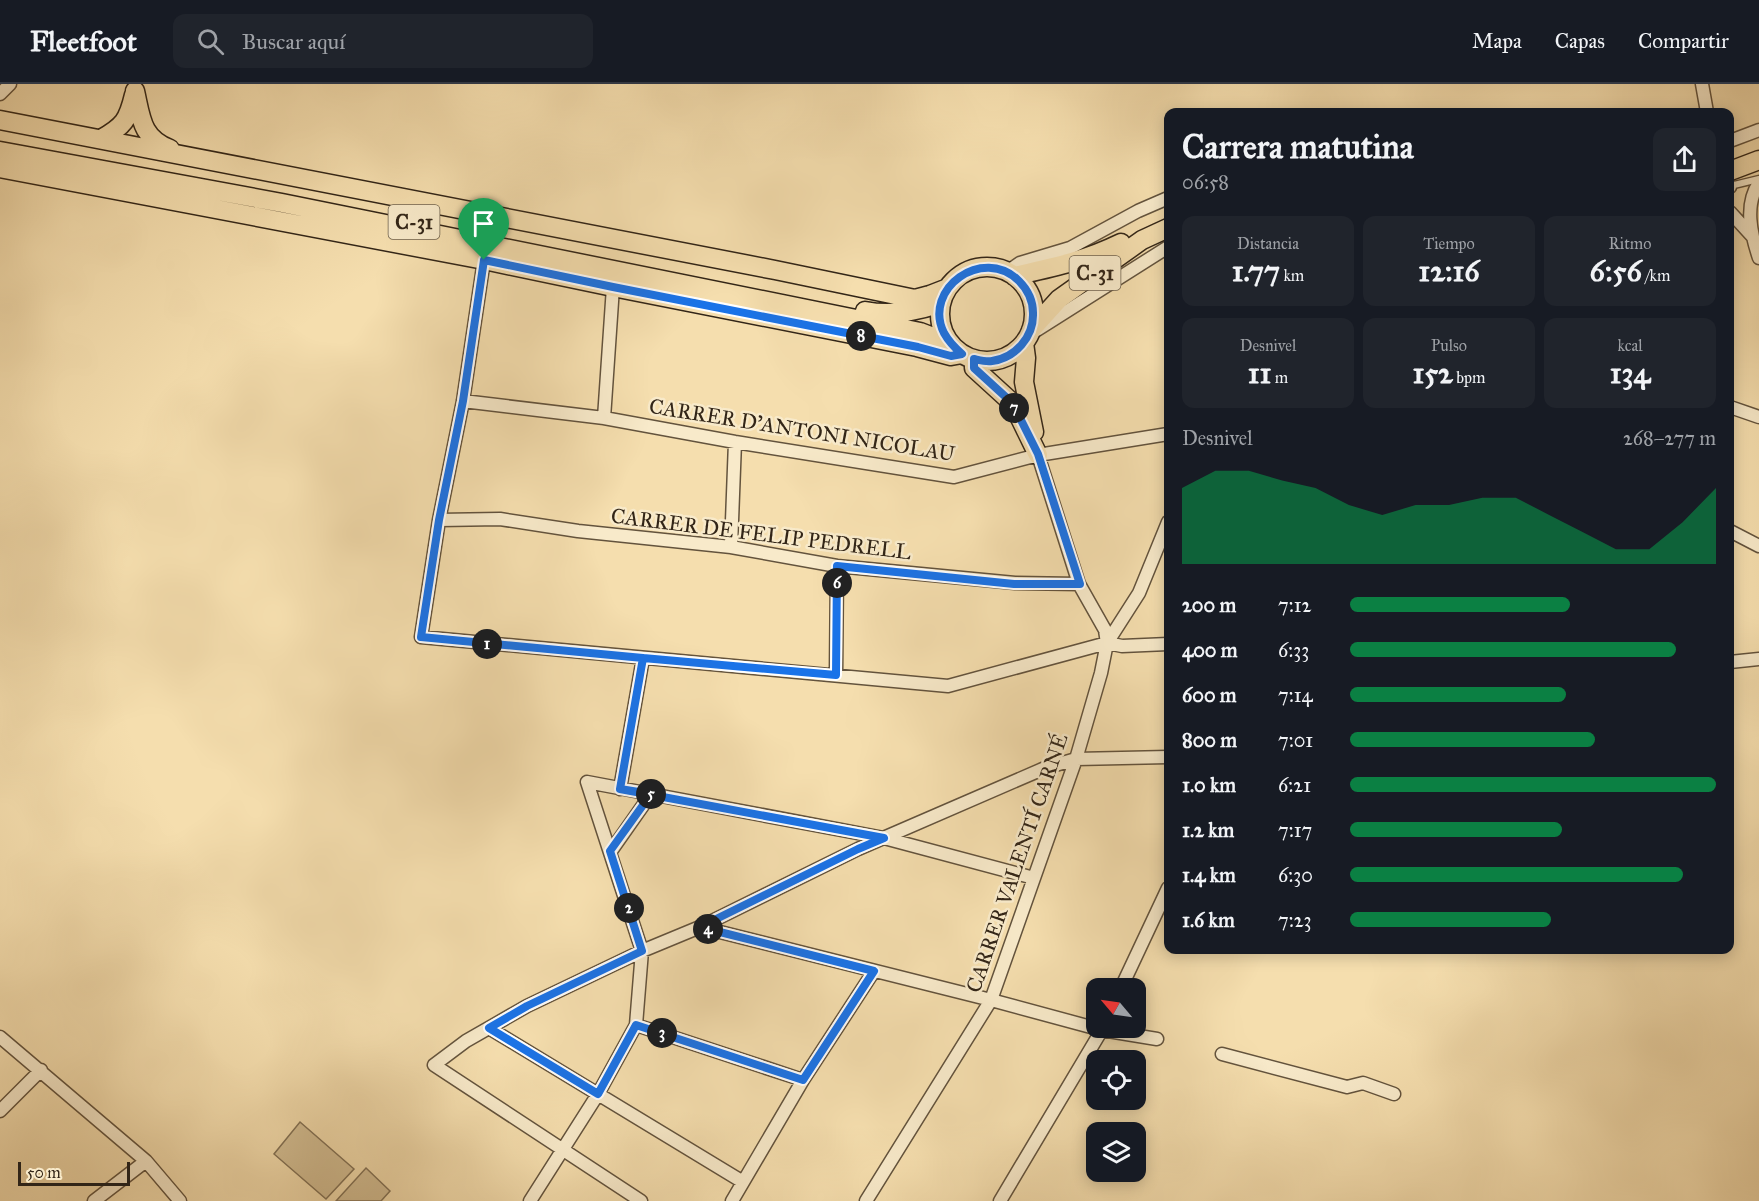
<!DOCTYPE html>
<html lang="es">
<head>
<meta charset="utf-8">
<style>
	body { margin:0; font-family:"IM FELL Great Primer",serif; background:#20242c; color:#f1f3f6; height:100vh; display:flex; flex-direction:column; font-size:22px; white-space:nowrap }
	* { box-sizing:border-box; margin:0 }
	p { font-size:20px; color:#9ea1a6 }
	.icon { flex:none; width:33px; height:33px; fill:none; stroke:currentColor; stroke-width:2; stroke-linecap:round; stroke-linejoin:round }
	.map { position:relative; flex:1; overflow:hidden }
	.details { position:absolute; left:1164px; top:24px; width:570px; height:846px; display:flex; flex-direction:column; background:#171b24; border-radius:12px; box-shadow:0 3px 15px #0003 }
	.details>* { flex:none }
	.needle { width:39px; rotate:299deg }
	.fabs { position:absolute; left:1086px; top:894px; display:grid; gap:12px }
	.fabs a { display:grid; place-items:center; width:60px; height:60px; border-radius:12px; background:#171b24; box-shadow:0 3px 15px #0003; font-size:30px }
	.scale { position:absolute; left:18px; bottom:15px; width:112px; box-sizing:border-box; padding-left:6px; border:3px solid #322517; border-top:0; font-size:16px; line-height:21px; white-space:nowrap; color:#322517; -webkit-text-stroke:4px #f8eaca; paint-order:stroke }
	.pin { position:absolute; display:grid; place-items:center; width:51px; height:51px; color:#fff; margin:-62px -26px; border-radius:50% 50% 50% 0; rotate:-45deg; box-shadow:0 0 6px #0007 }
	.pin .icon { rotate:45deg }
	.km { position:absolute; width:30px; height:30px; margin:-15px; border-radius:50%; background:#222; color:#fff; font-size:16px; line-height:30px; text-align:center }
	.round { display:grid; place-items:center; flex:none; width:63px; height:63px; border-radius:12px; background:#20242c }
	.headline { display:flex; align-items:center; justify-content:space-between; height:102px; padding:0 18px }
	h1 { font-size:33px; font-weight:700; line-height:45px }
	.figures { display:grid; grid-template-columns:repeat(3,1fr); gap:9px; height:102px; padding:6px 18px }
	.figures div { display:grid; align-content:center; border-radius:12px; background:#20242c; text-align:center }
	.figures b { font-size:30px; font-weight:700 }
	.figures small { font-size:16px; font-weight:400 }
	.figures p { font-size:16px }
	.chart { height:168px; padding:12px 18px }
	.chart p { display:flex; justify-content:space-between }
	.chart svg { width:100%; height:108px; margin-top:6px; fill:#0b8043; opacity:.7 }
	ul { padding:0 18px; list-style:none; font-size:20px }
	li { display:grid; grid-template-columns:96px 72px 1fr; align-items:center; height:45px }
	li i { height:15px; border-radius:8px; background:#0b8043 }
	header { display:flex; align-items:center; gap:36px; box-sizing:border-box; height:84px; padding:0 30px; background:#171b24; border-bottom:2px solid #363941 }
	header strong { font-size:28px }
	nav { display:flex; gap:33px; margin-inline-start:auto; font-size:21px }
	.search { width:420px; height:54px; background:#20242c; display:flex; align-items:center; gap:15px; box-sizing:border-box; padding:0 21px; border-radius:12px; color:#9ea1a6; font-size:22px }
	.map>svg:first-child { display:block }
</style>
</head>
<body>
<header>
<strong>Fleetfoot</strong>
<div class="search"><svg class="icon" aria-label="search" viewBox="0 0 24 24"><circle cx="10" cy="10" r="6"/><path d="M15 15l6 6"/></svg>Buscar aquí</div>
<nav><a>Mapa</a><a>Capas</a><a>Compartir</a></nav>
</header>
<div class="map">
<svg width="1759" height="1117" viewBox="0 0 1759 1117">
	<rect width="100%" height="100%" fill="#f5deae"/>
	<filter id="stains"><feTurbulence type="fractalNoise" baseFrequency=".00333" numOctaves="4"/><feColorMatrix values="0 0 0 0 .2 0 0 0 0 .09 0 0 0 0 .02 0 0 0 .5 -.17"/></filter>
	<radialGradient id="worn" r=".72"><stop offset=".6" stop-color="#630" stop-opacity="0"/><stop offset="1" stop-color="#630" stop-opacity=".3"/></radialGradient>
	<path fill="#d4bf94" stroke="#837256" stroke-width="1.5" d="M 300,1038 L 354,1085 L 326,1115 L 274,1070 Z
		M 366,1084 L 390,1107 L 381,1117 L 336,1117 Z"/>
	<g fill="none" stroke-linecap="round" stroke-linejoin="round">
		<defs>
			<path id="lane" d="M 1730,102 L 1759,95"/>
			<path id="street" d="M 1702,0 L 1707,28
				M 0,10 L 10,0
				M 1730,57 L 1759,46
				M 1759,99 C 1744,121 1751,150 1759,174
				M 1730,103 L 1730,102
				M 1730,128 L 1752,152
				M 484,176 L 463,317 L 439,436 L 421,553 L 948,602 L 1107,559 L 1122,562 L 1168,560
				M 1007,188 L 1020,179 L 1070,164 L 1138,127 L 1168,114
				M 1037,246 L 1168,163
				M 463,317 L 604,334 L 735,358 L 954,393 L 1038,371 L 1168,350
				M 1730,323 L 1759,333
				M 604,334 L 613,203
				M 1038,371 L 1079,500 L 1105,546 L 1107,559
				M 439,436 L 500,435 L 578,447 L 731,463 L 837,482 L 1015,499 L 1079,500
				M 1730,447 L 1759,462
				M 731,463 L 735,358
				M 1730,578 L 1759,575
				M 836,591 L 837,482
				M 620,705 L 643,574
				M 611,767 L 651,710
				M 700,843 L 991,916 L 1102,946 L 1157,955
				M 1121,904 L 1168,804
				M 636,941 L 803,996
				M 489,944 L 743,1098
				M 0,953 L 146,1077 L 180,1117
				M 1222,970 L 1347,1003 L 1363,999 L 1394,1010
				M 0,1027 L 41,986
				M 94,1117 L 146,1077
				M 530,1117 L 598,1010 L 636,941 L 642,867 L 587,698 L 884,754 L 1034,794
				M 641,1117 L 434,981 L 466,957 L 527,922 L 642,867 L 700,843 L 858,765 L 1045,684 L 1076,675 L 1168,673
				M 732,1117 L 803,996 L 874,887
				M 866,1117 L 991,916 L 1076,675 L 1101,589 L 1107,559 L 1139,509 L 1168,438
				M 1000,1117 L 1103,944"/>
			<path id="primary" d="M 135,7 C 141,33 141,54 170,65
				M 0,36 L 775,186 L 915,215 L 930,211 L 948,204
				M 101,55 C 124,42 128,36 134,11
				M 0,67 L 282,119 L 920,248 L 951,260
				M 0,84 L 484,176 L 613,203 L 917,263 L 951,272 L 962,270
				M 1730,87 L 1759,76
				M940 230a47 47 0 1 1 94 0a47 47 0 1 1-94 0Z
				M 1014,192 C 1054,183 1084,177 1121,159
				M 865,227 C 890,232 914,228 938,220
				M 1031,246 L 1059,215 L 1142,156 L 1168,144
				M 1024,259 L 1026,274 L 1024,298 L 1034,348
				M 974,275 L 974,284 L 1008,315 L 1019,332 L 1038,371"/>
		</defs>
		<use href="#lane" stroke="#63533d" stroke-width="9"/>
		<use href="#street" stroke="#63533d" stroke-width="15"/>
		<use href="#primary" stroke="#322517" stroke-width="21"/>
		<use href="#lane" stroke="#f8eaca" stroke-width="6"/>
		<use href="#street" stroke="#f8eaca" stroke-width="12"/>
		<use href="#primary" stroke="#f5deae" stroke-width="18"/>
	</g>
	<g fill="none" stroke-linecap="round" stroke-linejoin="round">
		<defs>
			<path id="route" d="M 484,176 L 463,317 L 439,436 L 421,553 L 643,574 L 620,705 L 651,710 L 610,767 L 642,867 L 527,922 L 489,944 L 598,1010 L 636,941 L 803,996 L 874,887 L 700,843 L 858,765 L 884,754 L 620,705 L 643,574 L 836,591 L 837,482 L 1014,500 L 1080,500 L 1038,370 L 1019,332 L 1008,315 L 974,284 L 974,275 C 979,276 986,278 992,277 C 1015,274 1034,253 1033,229 C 1033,217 1028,206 1019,197 C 983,161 922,205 944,249 C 949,258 955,264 962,270 L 951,272 L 918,263 L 613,203 L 484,176"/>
		</defs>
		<use href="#route" stroke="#fff" stroke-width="12"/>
		<use href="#route" stroke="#1a73e8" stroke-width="8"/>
	</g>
	<g text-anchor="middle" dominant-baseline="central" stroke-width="5" stroke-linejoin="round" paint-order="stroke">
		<g fill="#f8eaca" stroke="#6d604d" stroke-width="1.5">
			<rect x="388.5" y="121" width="51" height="34" rx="4.5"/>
			<rect x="1069.5" y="172" width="51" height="34" rx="4.5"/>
		</g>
		<g font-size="20" font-weight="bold" fill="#322517">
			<text x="414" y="138">C-31</text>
			<text x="1095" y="189">C-31</text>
		</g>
		<g font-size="21" fill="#322517" stroke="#f8eaca">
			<text transform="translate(802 346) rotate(9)">CARRER D'ANTONI NICOLAU</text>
			<text transform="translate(761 450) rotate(7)">CARRER DE FELIP PEDRELL</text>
			<text transform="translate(1017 779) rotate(-71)">CARRER VALENTÍ CARNÉ</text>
		</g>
	</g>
	<rect width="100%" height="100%" filter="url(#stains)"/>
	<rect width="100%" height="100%" fill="url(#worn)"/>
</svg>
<div class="fabs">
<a><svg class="needle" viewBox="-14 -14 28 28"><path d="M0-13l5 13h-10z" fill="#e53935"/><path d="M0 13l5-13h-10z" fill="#9ea1a6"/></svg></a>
<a><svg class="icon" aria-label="locate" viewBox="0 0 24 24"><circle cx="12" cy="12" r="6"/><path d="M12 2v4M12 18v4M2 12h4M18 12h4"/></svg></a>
<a><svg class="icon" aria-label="layers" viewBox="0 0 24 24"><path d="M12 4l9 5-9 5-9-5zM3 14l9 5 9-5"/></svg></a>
</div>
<div class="scale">50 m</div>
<div class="pin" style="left:484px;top:176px;background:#1e9e55"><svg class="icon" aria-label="arrive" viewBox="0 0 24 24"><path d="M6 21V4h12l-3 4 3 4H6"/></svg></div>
<b class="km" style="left:487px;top:560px">1</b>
<b class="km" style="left:629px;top:824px">2</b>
<b class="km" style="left:662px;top:949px">3</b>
<b class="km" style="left:708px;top:845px">4</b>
<b class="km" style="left:651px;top:710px">5</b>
<b class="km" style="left:837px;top:499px">6</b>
<b class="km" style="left:1014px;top:324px">7</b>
<b class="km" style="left:861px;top:252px">8</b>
<section class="details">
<div class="headline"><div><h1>Carrera matutina</h1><p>06:58</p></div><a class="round"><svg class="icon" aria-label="share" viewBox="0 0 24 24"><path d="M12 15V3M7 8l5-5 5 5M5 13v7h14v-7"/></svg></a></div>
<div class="figures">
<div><p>Distancia</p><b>1.77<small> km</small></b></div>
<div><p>Tiempo</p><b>12:16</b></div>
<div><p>Ritmo</p><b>6:56<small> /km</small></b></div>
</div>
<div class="figures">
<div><p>Desnivel</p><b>11<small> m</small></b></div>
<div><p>Pulso</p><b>152<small> bpm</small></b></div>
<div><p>kcal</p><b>134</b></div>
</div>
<div class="chart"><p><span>Desnivel</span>268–277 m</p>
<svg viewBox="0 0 160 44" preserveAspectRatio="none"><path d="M0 44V13L10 6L20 6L30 10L40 13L50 20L60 24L70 20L80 20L90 17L100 17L110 24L120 31L130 38L140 38L150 27L160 13V44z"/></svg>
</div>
<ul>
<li><b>200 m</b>7:12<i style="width:60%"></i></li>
<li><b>400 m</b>6:33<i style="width:89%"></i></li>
<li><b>600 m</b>7:14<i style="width:59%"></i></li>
<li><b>800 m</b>7:01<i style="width:67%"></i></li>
<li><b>1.0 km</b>6:21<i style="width:100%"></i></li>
<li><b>1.2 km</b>7:17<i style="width:58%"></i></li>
<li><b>1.4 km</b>6:30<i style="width:91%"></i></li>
<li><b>1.6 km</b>7:23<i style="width:55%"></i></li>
</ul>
</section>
</div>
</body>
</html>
